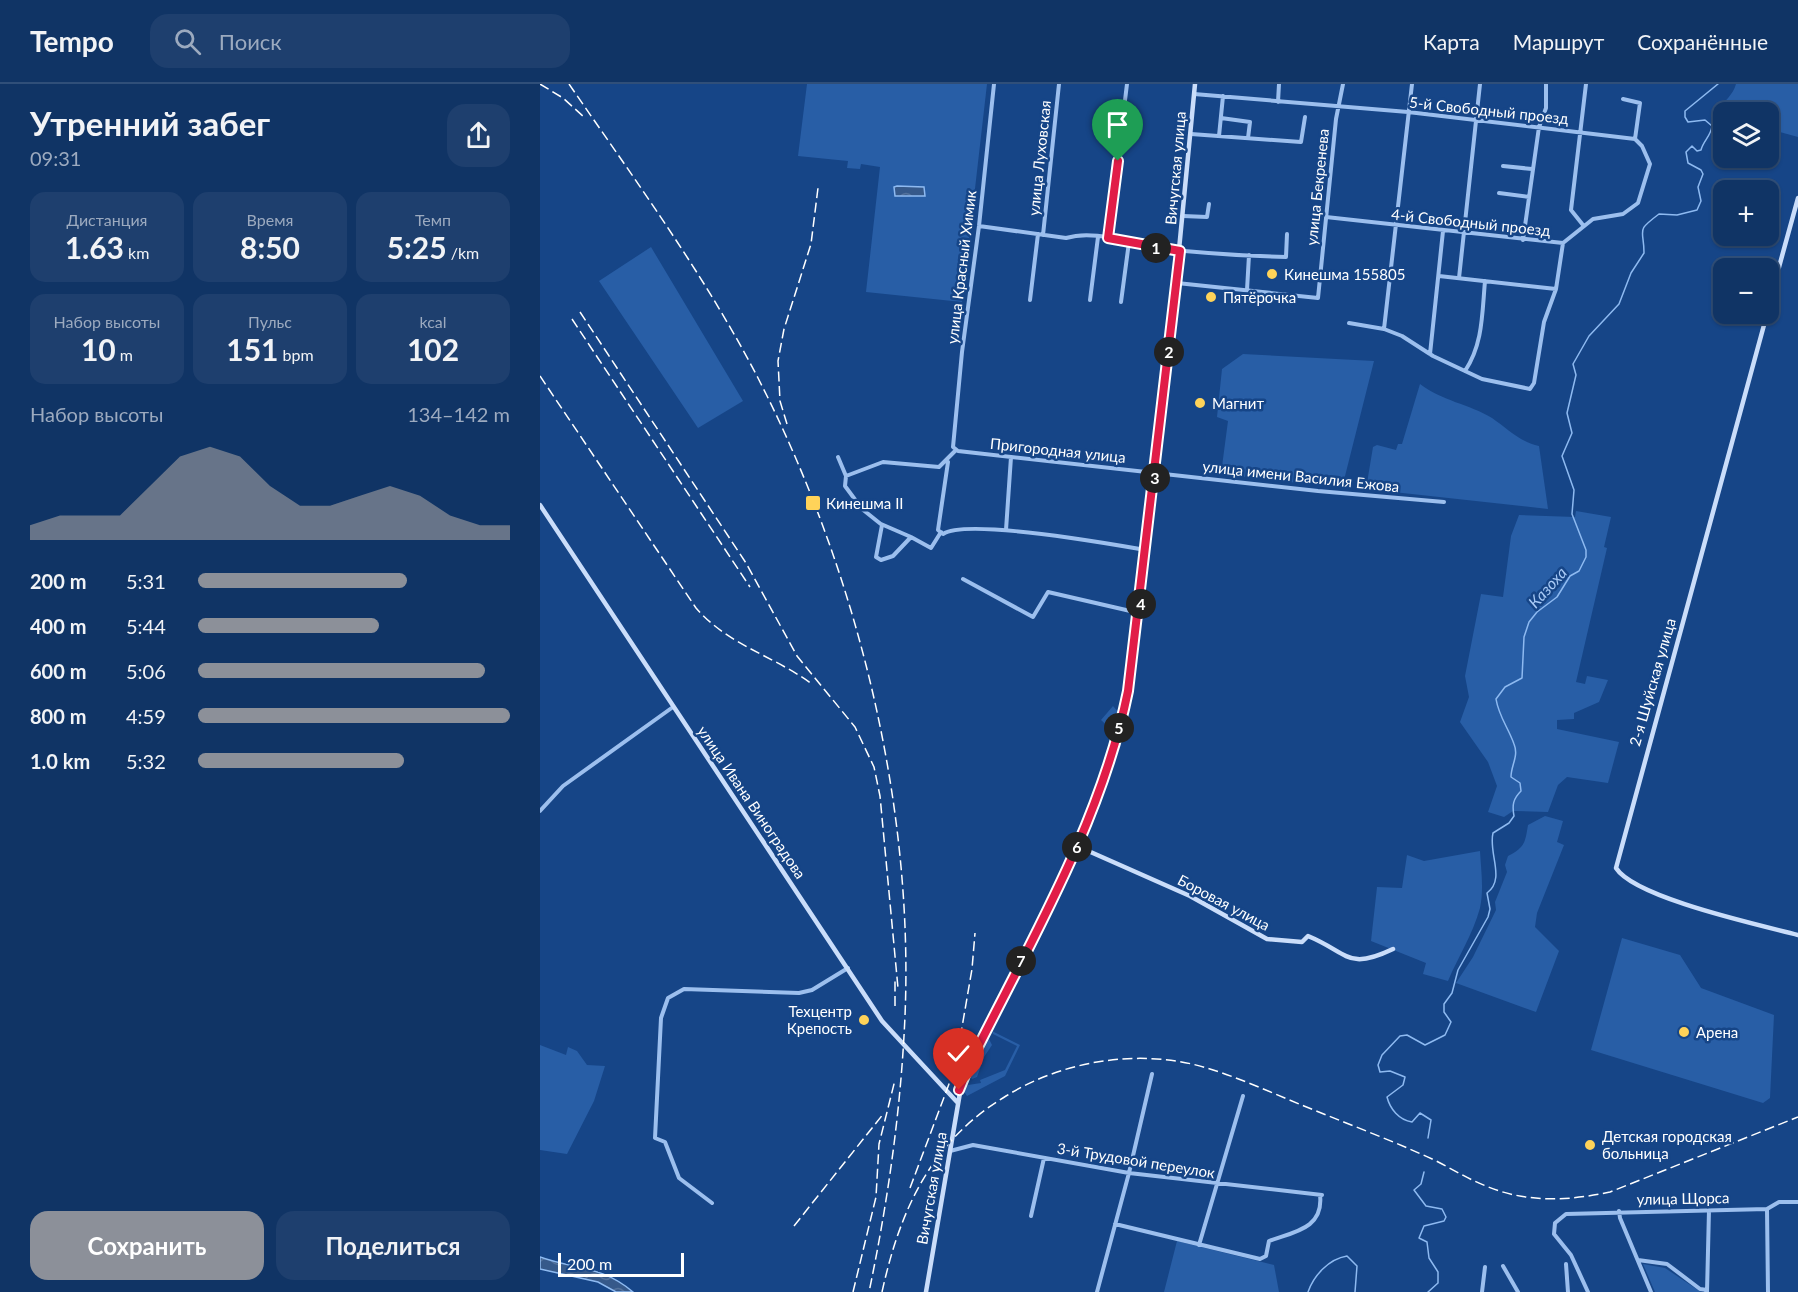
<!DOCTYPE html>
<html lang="ru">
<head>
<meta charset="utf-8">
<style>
	body { margin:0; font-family:Lato,sans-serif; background:#1e3f6e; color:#f1f3f6; height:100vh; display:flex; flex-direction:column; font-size:22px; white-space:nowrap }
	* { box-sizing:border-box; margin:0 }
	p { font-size:20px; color:#9caabf }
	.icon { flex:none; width:33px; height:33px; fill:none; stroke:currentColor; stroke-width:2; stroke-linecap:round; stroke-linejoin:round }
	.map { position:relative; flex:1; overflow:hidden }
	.details { display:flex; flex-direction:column; background:#103465; width:540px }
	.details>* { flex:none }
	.tools { position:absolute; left:1173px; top:18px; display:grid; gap:12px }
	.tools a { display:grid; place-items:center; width:66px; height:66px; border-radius:12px; background:#103465; box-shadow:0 2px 4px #0004,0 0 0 2px #304f79; font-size:30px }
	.scale { position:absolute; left:18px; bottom:15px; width:126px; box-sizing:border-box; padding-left:6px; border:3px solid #fff; border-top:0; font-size:16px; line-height:21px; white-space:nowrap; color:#fff; -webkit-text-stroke:4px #164587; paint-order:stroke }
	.pin { position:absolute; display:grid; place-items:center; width:51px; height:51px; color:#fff; margin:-62px -26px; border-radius:50% 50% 50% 0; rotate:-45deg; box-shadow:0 0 6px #0007 }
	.pin .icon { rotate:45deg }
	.km { position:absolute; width:30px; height:30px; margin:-15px; border-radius:50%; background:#222; color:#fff; font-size:16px; line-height:30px; text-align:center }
	.round { display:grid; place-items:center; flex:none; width:63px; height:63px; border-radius:18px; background:#1e3f6e }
	.summary { display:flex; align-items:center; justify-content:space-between; height:102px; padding:0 30px }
	h1 { font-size:33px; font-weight:700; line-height:45px }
	.stats { display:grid; grid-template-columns:repeat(3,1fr); gap:9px; height:102px; padding:6px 30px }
	.stats div { display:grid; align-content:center; border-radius:15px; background:#1e3f6e; text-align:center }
	.stats b { font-size:30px; font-weight:700 }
	.stats small { font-size:16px; font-weight:400 }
	.stats p { font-size:16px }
	.chart { height:168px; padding:12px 30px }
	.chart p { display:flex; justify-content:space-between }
	.chart svg { width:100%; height:108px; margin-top:6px; fill:#8c9099; opacity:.7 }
	.action { display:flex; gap:12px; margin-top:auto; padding:12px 30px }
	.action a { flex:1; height:69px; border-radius:18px; background:#8c9099; color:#fff; font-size:24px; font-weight:700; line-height:69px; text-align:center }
	.action a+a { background:#1e3f6e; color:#f1f3f6 }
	ul { padding:0 30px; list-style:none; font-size:20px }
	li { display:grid; grid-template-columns:96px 72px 1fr; align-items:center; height:45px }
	li i { height:15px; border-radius:8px; background:#8c9099 }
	header { display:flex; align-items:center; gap:36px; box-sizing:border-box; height:84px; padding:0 30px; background:#103465; border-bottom:2px solid #304f79 }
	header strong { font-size:28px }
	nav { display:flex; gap:33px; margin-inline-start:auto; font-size:21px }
	.search { width:420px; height:54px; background:#1e3f6e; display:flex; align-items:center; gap:15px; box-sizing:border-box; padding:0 21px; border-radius:18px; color:#9caabf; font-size:22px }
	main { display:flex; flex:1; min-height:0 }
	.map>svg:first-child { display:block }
</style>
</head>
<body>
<header>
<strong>Tempo</strong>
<div class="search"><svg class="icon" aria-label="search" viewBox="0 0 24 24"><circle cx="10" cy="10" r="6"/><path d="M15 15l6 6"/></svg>Поиск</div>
<nav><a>Карта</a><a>Маршрут</a><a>Сохранённые</a></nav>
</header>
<main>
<section class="details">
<div class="summary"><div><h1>Утренний забег</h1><p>09:31</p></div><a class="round"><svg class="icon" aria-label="share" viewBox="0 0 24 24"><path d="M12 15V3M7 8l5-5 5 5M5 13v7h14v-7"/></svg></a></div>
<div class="stats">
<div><p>Дистанция</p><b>1.63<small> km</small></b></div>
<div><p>Время</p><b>8:50</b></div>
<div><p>Темп</p><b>5:25<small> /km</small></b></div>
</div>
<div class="stats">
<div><p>Набор высоты</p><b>10<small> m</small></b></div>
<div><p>Пульс</p><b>151<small> bpm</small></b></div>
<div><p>kcal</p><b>102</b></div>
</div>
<div class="chart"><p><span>Набор высоты</span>134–142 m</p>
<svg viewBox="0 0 160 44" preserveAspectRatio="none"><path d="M0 44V38L10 34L20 34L30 34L40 22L50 10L60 6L70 10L80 22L90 30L100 30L110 26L120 22L130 26L140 34L150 38L160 38V44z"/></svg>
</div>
<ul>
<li><b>200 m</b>5:31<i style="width:67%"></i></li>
<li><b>400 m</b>5:44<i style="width:58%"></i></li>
<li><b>600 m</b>5:06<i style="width:92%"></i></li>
<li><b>800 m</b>4:59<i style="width:100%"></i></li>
<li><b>1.0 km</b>5:32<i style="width:66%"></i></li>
</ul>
<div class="action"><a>Сохранить</a><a>Поделиться</a></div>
</section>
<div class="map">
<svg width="1258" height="1208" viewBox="0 0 1258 1208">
	<defs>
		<pattern id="water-waves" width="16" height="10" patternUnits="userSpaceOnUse" patternTransform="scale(1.5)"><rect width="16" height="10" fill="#36598a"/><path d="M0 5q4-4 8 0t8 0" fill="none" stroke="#54729c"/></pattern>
	</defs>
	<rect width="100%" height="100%" fill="#164587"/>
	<path fill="#285ea6" d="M 267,0 L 447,0 L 422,218 L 326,208 L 340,83 L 321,80 L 320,85 L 307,84 L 308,77 L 258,72 Z
		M 1196,0 L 1258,0 L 1258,53 L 1229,45 L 1228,28 L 1181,26 C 1184,15 1193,12 1196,0 Z
		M 111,163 L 203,317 L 158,344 L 59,197 Z
		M 703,270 L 834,277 L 802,404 L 681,390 L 688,337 L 677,333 L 682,285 Z
		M 880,300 C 902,317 929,320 952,334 C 968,345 980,358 999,362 L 1008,425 L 826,405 L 833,363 L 837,361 L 856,366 L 858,360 L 862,360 Z
		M 1036,427 L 1071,433 L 1064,463 L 1067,464 L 1036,598 L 1045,600 L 1047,592 L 1068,596 L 1059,618 L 1034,629 L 1034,635 L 1017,636 L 1017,645 L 1079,658 L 1068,699 L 1027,693 L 1018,701 L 1008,728 L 973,727 L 964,733 L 948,728 L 957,702 L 948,678 L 920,638 L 929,613 L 925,592 L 941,510 L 963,513 L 971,452 L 979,431 L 1035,433 Z
		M 573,622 L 580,630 L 572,646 L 561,636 Z
		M 1005,732 L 1023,737 L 1017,758 L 1024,761 L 997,829 L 995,843 L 1019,867 L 996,928 L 916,899 L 933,873 L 956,826 L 955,818 L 967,788 L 965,781 L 968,772 C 985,763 985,759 988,741 Z
		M 940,767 C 941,786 944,805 940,824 C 933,850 918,873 908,897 L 883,890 L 886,879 L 831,857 L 837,803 L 862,804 L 867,771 L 884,777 Z
		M 1082,854 L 1140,871 L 1161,904 L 1234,931 L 1230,1014 L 1223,1019 L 1051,966 Z
		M 452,947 L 480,961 L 465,992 L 427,1012 L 423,1006 L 428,1001 L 441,999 L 440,996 L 465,986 L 477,962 L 453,950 Z
		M 448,953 L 452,961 L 444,973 L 437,993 L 432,995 L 429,991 Z
		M 0,961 L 26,971 L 28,963 L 37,967 L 47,981 L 65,982 L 54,1017 L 27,1070 L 0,1066 Z
		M 637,1157 L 734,1181 L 739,1208 L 624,1208 Z
		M 1103,1180 L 1125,1184 L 1161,1208 L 1115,1208 Z"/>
	<path fill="url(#water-waves)" stroke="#8ebaf1" stroke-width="1.5" d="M 357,102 L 384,103 L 385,112 L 355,112 L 354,103 Z
		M 0,1173 C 36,1186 61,1181 93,1208 L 76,1208 L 58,1198 L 0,1185 Z"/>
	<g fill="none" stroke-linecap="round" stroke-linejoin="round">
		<path stroke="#8ebaf1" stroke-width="1.5" d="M 888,1054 L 891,1036 L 880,1029 L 872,1038 C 859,1036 850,1025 847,1013 L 863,1001 L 865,993 L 850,987 L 840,988 L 838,981 L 842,971 L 860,952 L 867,951 L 885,961 L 905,951 L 911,938 L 904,928 L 904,920 L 912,909 L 918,886 L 948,833 L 950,825 L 947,809 C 966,795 948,769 953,749 L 969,739 L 974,732 C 972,721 973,715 981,707 L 980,699 L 971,693 C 971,681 979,672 974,660 C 968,643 959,633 956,615 L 965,603 L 982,594 L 984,553 L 989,538 L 997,528 L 1017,513 L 1030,492 L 1039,487 L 1046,473 L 1046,466 L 1032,430 L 1034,406 L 1022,372 L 1032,349 L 1027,329 L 1036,291 L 1033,280 L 1049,252 L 1079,220 L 1091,189 L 1104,169 C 1104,144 1095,148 1119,130 L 1137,131 L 1157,126 L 1161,117 L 1158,103 L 1163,90 L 1161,86 L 1148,79 L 1146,68 L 1152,62 L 1157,67 L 1161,66 C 1163,57 1171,52 1172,42 L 1165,36 L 1148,38 L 1145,33 L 1145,27 L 1178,0
			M 884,1088 L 881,1100 L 874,1106 L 886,1122 L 902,1125 L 906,1133 L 904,1137 L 884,1142 L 879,1154 L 887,1158 L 889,1174 L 898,1188 L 898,1199 L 888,1208
			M 768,1208 C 774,1191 789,1175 807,1172 L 817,1182 L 815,1208"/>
		<path stroke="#9cbfee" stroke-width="4" d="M 454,0 L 439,142 L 422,268 L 413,363 L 418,367 L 778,407 L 904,418
			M 654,10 L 868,28 L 1095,55
			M 1083,15 L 1100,19 L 1095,55
			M 738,18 L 739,0
			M 681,34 L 710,38 L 708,54
			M 651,50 L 761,58 L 765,33
			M 679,52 L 683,12
			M 963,82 L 992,85
			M 959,109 L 989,113
			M 643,132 L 667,133 L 669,120
			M 786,133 L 1023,159 L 1053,135 L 1083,130 L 1098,119 L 1110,80 L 1102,62 L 1095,55
			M 1043,141 L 1031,126 L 1046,0
			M 439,142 L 526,154 C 556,145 587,160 616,164 C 659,169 703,172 746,173 L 747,150
			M 503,151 L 519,0
			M 568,154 L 587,0
			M 983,156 L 999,43 L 1006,24 L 1006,0
			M 899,192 L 1016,205
			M 919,194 L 940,0
			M 637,199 L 778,214 L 796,35 L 803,0
			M 707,206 L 709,171
			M 490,216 L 498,150
			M 550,216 L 558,153
			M 581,218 L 589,158
			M 809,239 L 844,245 L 862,252 L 893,272 L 942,295 L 990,305 L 994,299 L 1004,238 L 1016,205 L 1023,159
			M 844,245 L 872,0
			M 890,270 L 903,147
			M 925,287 C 943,260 942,230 945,197
			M 298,373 L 306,392 L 343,378 L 399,383 L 416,366
			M 408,378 L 398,446 L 403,450 C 427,434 571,460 606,466
			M 306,392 L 305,402 L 322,425 L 342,441 L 336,473 L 341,476 L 353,472 L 371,453 L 391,464 L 401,448
			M 341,440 L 371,453
			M 466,446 L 471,373
			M 423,495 L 493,533 L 508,508 L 599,529
			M 0,727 L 23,702 L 133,623
			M 410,1067 L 433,1061 L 589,1089 L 782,1111
			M 172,1119 L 139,1094 L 125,1058 L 115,1054 L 121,934 L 128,914 L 144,905 L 259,909 L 272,906 L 308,884
			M 1227,1125 L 1228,1208
			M 1079,1127 L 1080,1134 L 1111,1208
			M 491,1132 L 504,1074
			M 575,1140 L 720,1175 L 726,1172 L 729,1157 C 753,1148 784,1145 780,1111
			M 659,1161 L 703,1012
			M 1098,1176 L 1127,1180 L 1160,1205 L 1167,1206 L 1166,1207
			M 1026,1180 L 1028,1208
			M 963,1182 L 978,1208
			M 557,1208 L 589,1089 L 612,990
			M 942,1208 L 945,1183
			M 1048,1208 L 1031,1171 L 1014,1150 L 1015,1139 L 1026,1130 L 1227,1125 L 1239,1118 L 1258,1118
			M 1167,1208 L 1169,1126"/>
		<path stroke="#caddfa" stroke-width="4.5" d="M 1228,223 L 1258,114
			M 1227,230 L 1076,784 C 1095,814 1220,841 1258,851
			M 0,421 L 342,937 L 417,1018
			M 537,762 L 650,812 L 727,855 L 762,858 L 768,852 C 809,869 807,887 853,865
			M 386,1208 L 422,997 L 534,768 L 570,674 L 586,617 L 624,321 L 655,0"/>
		<path stroke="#fff" stroke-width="1.5" stroke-dasharray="10 4.5" stroke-linecap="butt" d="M 0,0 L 23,14 L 45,34
			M 29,0 C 95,96 164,190 218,294 C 316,485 374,717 365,932 C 361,1025 348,1117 329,1208
			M 40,228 L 206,479 L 257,572 L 315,643 L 334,683 L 340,712 L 358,904
			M 32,235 L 210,503
			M 0,292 L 156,524 C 188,561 234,572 272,600
			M 247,340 L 240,317 L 238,277 L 244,245 L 271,160 L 278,104
			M 355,922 L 355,895
			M 370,1104 L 415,984 L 432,885 L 435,849
			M 254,1142 L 344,1029
			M 313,1208 L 336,1113 L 339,1060 L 355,996
			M 342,1208 C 360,1126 391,1057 466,1012 C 524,976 601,964 667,984 C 700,994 732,1009 764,1022 C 803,1038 843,1053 881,1070 C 903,1079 923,1093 946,1102 C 986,1119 1029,1117 1070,1108 L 1258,1033"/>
	</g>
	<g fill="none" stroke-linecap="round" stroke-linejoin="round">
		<defs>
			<path id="route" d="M 419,1006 L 430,979 C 489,860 561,739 588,607 L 640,167 L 568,154 L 578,77"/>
		</defs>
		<use href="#route" stroke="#fff" stroke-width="12"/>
		<use href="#route" stroke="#e11d48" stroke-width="8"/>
	</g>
	<g fill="#ffd359" stroke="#164587" stroke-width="2">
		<circle cx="732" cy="190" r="6"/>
		<circle cx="671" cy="213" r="6"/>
		<circle cx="660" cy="319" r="6"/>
		<rect x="265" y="411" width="16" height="16" rx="3"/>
		<circle cx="324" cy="936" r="6"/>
		<circle cx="1144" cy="948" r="6"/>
		<circle cx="1050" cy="1061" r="6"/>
	</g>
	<g text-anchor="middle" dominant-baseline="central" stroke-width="5" stroke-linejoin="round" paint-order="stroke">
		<g font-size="15" fill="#fff" stroke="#164587">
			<text transform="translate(949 26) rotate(6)">5-й Свободный проезд</text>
			<text transform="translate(499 74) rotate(-84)">улица Луховская</text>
			<text transform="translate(635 84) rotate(-85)">Вичугская улица</text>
			<text transform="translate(777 103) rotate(-84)">улица Бекренева</text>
			<text transform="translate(931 138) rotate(6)">4-й Свободный проезд</text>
			<text transform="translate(421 183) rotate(-83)">улица Красный Химик</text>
			<text transform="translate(518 366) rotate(6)">Пригородная улица</text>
			<text transform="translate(761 392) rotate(6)">улица имени Василия Ежова</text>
			<text transform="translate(1112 598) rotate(-74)">2-я Шуйская улица</text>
			<text transform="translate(212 718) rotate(56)">улица Ивана Виноградова</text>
			<text transform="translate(684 818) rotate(28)">Боровая улица</text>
			<text transform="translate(596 1076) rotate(9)">3-й Трудовой переулок</text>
			<text transform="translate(391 1104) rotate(-80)">Вичугская улица</text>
			<text transform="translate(1143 1114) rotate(-1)">улица Щорса</text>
		</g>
		<g font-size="15" fill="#fff" stroke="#164587" text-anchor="start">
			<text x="744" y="190">Кинешма 155805</text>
			<text x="683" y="213">Пятёрочка</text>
			<text x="672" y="319">Магнит</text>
			<text x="286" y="419">Кинешма II</text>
			<text x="312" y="927" text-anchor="end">Техцентр<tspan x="312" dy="17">Крепость</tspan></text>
			<text x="1156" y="948">Арена</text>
			<text x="1062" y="1052">Детская городская<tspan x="1062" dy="17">больница</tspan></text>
		</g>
		<g font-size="16" font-style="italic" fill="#a8caf6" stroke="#164587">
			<text transform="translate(1007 503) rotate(-48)">Казоха</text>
		</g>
	</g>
</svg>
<div class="tools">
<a><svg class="icon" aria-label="layers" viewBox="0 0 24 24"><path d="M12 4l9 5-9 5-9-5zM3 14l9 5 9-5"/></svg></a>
<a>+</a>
<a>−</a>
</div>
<div class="scale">200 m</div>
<div class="pin" style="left:578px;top:77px;background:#1e9e55"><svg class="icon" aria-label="arrive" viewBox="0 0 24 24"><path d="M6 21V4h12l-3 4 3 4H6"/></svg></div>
<div class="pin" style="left:419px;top:1006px;background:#d93025"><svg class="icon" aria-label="check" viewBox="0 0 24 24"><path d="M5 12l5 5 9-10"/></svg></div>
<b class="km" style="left:616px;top:164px">1</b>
<b class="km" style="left:629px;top:268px">2</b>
<b class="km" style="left:615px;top:394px">3</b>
<b class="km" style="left:601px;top:520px">4</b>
<b class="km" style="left:579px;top:644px">5</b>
<b class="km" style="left:537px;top:763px">6</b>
<b class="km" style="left:481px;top:877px">7</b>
</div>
</main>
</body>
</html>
